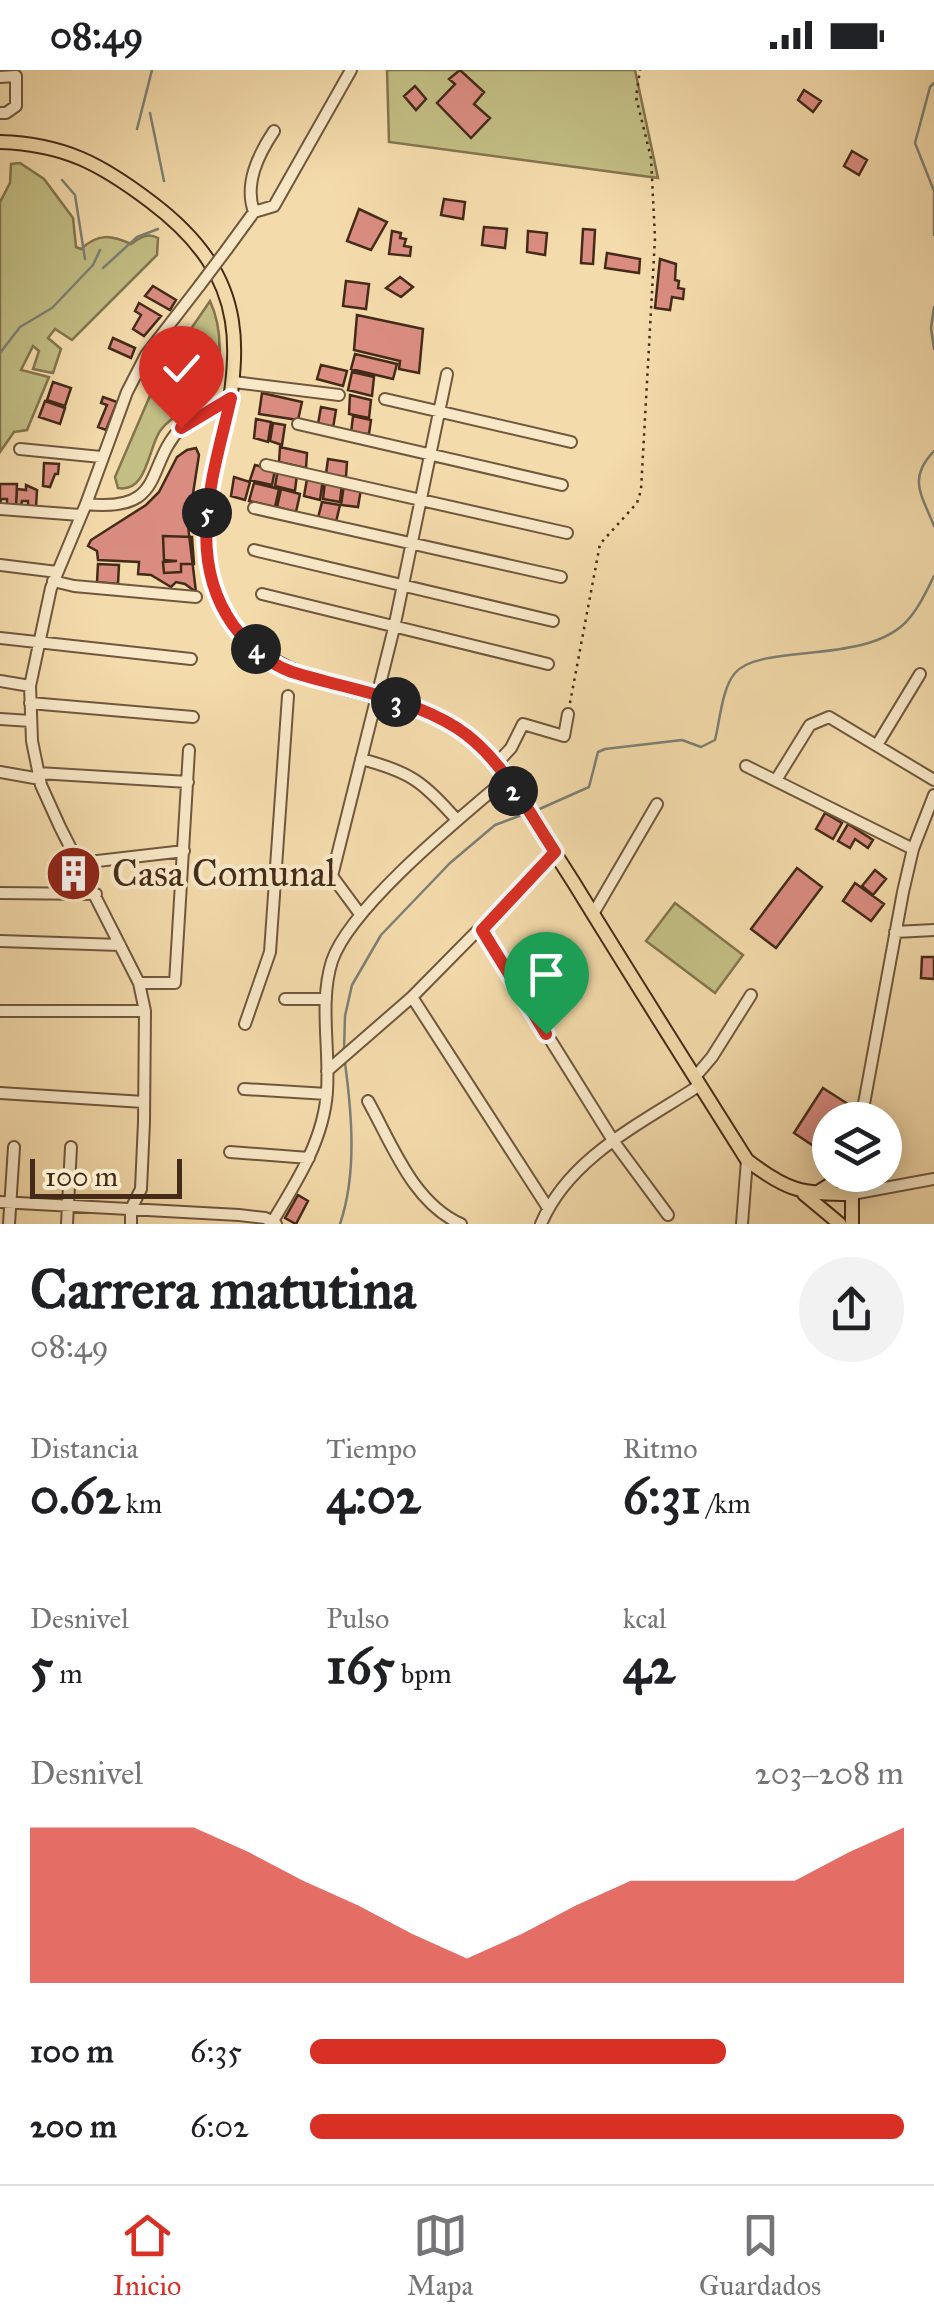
<!DOCTYPE html>
<html lang="es">
<head>
<meta charset="utf-8">
<style>
	body { margin:0; font-family:"IM FELL Great Primer",serif; background:#f2f2f2; color:#202124; height:100vh; display:flex; flex-direction:column; font-size:38px; white-space:nowrap }
	* { box-sizing:border-box; margin:0 }
	p { font-size:32px; color:#757577 }
	.icon { flex:none; width:55px; height:55px; fill:none; stroke:currentColor; stroke-width:2; stroke-linecap:round; stroke-linejoin:round }
	.map { position:relative; height:1154px; overflow:hidden }
	.details { display:flex; flex-direction:column; background:#fff; flex:1 }
	.details>* { flex:none }
	.tools { position:absolute; left:812px; top:1032px; display:grid; gap:20px }
	.tools a { display:grid; place-items:center; width:90px; height:90px; border-radius:50%; background:#fff; box-shadow:0 5px 25px #0003; font-size:50px }
	.scale { position:absolute; left:30px; bottom:25px; width:152px; box-sizing:border-box; padding-left:10px; border:5px solid #442b18; border-top:0; font-size:28px; line-height:35px; white-space:nowrap; color:#442b18; -webkit-text-stroke:8px #f8e8c8; paint-order:stroke }
	.pin { position:absolute; display:grid; place-items:center; width:85px; height:85px; color:#fff; margin:-102px -42px; border-radius:50% 50% 50% 0; rotate:-45deg; box-shadow:0 0 10px #0007 }
	.pin .icon { rotate:45deg }
	.km { position:absolute; width:50px; height:50px; margin:-25px; border-radius:50%; background:#222; color:#fff; font-size:28px; line-height:50px; text-align:center }
	.round { display:grid; place-items:center; flex:none; width:105px; height:105px; border-radius:52px; background:#f2f2f2 }
	.headline { display:flex; align-items:center; justify-content:space-between; height:170px; padding:0 30px }
	h1 { font-size:55px; font-weight:700; line-height:75px }
	.stats { display:grid; grid-template-columns:repeat(3,1fr); gap:15px; height:170px; padding:10px 30px }
	.stats div { display:grid; align-content:center }
	.stats b { font-size:50px; font-weight:700 }
	.stats small { font-size:28px; font-weight:400 }
	.stats p { font-size:28px }
	.chart { height:280px; padding:20px 30px }
	.chart p { display:flex; justify-content:space-between }
	.chart svg { width:100%; height:180px; margin-top:10px; fill:#d93025; opacity:.7 }
	ul { padding:0 30px; list-style:none; font-size:32px }
	li { display:grid; grid-template-columns:160px 120px 1fr; align-items:center; height:75px }
	li i { height:25px; border-radius:12px; background:#d93025 }
	.status { display:flex; justify-content:space-between; align-items:center; height:70px; padding:0 50px; background:#fff; direction:ltr }
	.status svg { height:28px; fill:currentColor }
	.tabs { display:flex; justify-content:space-around; align-items:center; height:140px; border-top:2px solid #e0e0e0; background:#fff; font-size:28px; color:#757577 }
	.tabs a { display:grid; justify-items:center; gap:5px }
	.tabs .selected { color:#d93025 }
	.map>svg:first-child { display:block }
</style>
</head>
<body>
<div class="status"><b>08:49</b><svg viewBox="0 0 49 12"><path d="M0 12V9h3v3zM5 12V6h3v6zM10 12V3h3v9zM15 12V0h3v12zM26 1h20v11H26zM47 4h2v5h-2z"/></svg></div>
<div class="map">
<svg width="934" height="1154" viewBox="0 0 934 1154">
	<rect width="100%" height="100%" fill="#f4dbab"/>
	<filter id="stains"><feTurbulence type="fractalNoise" baseFrequency=".002" numOctaves="4"/><feColorMatrix values="0 0 0 0 .2 0 0 0 0 .09 0 0 0 0 .02 0 0 0 .5 -.17"/></filter>
	<radialGradient id="worn" r=".72"><stop offset=".6" stop-color="#630" stop-opacity="0"/><stop offset="1" stop-color="#630" stop-opacity=".3"/></radialGradient>
	<path fill="#c2be84" stroke="#83744e" stroke-width="2.5" d="M 387,0 L 635,0 L 658,108 L 389,72 Z
		M 20,93 L 44,109 L 73,148 L 76,177 L 81,179 C 98,163 111,165 131,174 C 140,168 147,162 158,168 L 157,185 L 72,270 L 55,259 L 48,268 L 61,279 L 53,303 L 33,299 L 39,281 L 33,276 L 21,300 L 49,307 L 27,360 L 14,362 L 0,382 L 0,132 L 10,113 L 11,94 Z
		M 210,231 C 222,257 226,306 203,328 C 190,341 171,345 160,361 C 148,379 147,423 118,418 L 115,407 L 158,307 Z
		M 675,833 L 743,885 L 715,923 L 646,871 Z"/>
	<g fill="none" stroke-linecap="round" stroke-linejoin="round">
		<path stroke="#7b8075" stroke-width="2.5" d="M 934,13 L 930,17 L 915,73 L 934,121
			M 150,43 L 164,111
			M 137,59 L 152,0
			M 62,110 L 75,125 L 85,189
			M 934,123 L 934,165
			M 103,198 L 137,167 L 158,159
			M 934,237 L 931,258 L 934,279
			M 0,283 L 20,257 L 52,238 L 93,195 L 100,180
			M 934,381 C 907,409 922,425 934,456
			M 535,741 L 589,717 L 598,682 L 605,679 L 682,670 L 701,677 L 715,670 C 720,650 722,618 735,603 C 761,573 862,595 905,553 C 918,540 926,522 934,506
			M 344,980 L 345,946 L 352,915 L 381,865 L 450,793 L 495,755 L 522,745
			M 340,1154 C 357,1104 352,1045 345,993"/>
	</g>
	<path fill="#da8c81" stroke="#442b18" stroke-width="2.5" d="M 460,0 L 484,22 L 474,34 L 490,48 L 471,68 L 437,33 L 455,14 L 449,9 Z
		M 415,16 L 426,29 L 416,40 L 404,26 Z
		M 804,20 L 821,31 L 813,42 L 798,30 Z
		M 852,81 L 867,90 L 859,105 L 844,96 Z
		M 444,129 L 465,132 L 463,149 L 441,145 Z
		M 359,139 L 387,152 L 371,180 L 347,171 Z
		M 484,157 L 507,159 L 505,178 L 482,175 Z
		M 583,159 L 595,160 L 593,194 L 581,193 Z
		M 392,161 L 401,163 L 400,168 L 406,169 L 404,176 L 411,177 L 410,186 L 389,184 Z
		M 528,161 L 547,163 L 545,185 L 527,182 Z
		M 607,183 L 640,189 L 639,203 L 605,198 Z
		M 660,189 L 676,194 L 675,210 L 679,211 L 678,218 L 684,219 L 683,229 L 672,227 L 670,240 L 655,238 Z
		M 400,207 L 413,217 L 401,227 L 386,218 Z
		M 346,211 L 369,214 L 366,239 L 343,236 Z
		M 153,216 L 176,230 L 170,240 L 145,226 Z
		M 139,233 L 161,246 L 144,266 L 133,259 L 141,245 L 135,241 Z
		M 357,245 L 423,259 L 419,303 L 399,299 L 400,291 L 354,280 Z
		M 113,268 L 135,278 L 131,288 L 109,278 Z
		M 355,284 L 397,294 L 393,309 L 351,299 Z
		M 321,295 L 347,301 L 343,316 L 317,309 Z
		M 352,302 L 374,307 L 372,326 L 348,320 Z
		M 53,312 L 71,318 L 65,336 L 47,330 Z
		M 262,323 L 302,332 L 298,350 L 259,344 Z
		M 350,325 L 371,330 L 369,348 L 349,344 Z
		M 103,327 L 117,332 L 106,360 L 98,357 L 107,335 L 101,333 Z
		M 45,331 L 65,338 L 60,354 L 39,347 Z
		M 321,337 L 336,340 L 333,358 L 318,354 Z
		M 353,346 L 371,350 L 369,364 L 351,363 Z
		M 256,349 L 271,352 L 268,372 L 254,368 Z
		M 273,353 L 285,355 L 282,375 L 270,371 Z
		M 280,377 L 307,383 L 306,398 L 279,392 Z
		M 196,378 L 199,385 L 188,456 L 196,522 L 185,514 L 176,512 L 171,517 L 151,505 L 138,504 L 139,492 L 98,490 L 97,481 L 88,476 L 91,470 L 146,435 L 159,422 L 177,387 L 187,380 Z
		M 328,389 L 347,392 L 346,407 L 326,404 Z
		M 44,393 L 59,394 L 58,404 L 55,404 L 50,417 L 43,416 Z
		M 255,395 L 275,400 L 272,415 L 250,410 Z
		M 278,399 L 297,404 L 295,421 L 275,416 Z
		M 234,407 L 250,412 L 245,430 L 231,426 Z
		M 307,409 L 323,409 L 320,430 L 304,426 Z
		M 325,411 L 342,414 L 340,432 L 323,429 Z
		M 254,413 L 279,419 L 275,437 L 249,431 Z
		M 0,414 L 17,414 L 16,437 L 7,436 L 7,429 L 1,429 L 0,436 Z
		M 26,415 L 37,420 L 36,437 L 28,436 L 28,431 L 22,431 L 21,436 L 16,436 L 17,419 L 26,420 Z
		M 344,415 L 361,419 L 358,437 L 341,435 Z
		M 281,419 L 300,424 L 296,442 L 277,437 Z
		M 322,432 L 340,435 L 336,452 L 318,448 Z
		M 163,466 L 192,467 L 194,494 L 181,494 L 181,502 L 164,503 L 163,492 L 177,491 L 164,490 Z
		M 98,494 L 119,495 L 118,514 L 97,512 Z
		M 825,743 L 842,753 L 833,769 L 816,759 Z
		M 848,754 L 873,770 L 868,778 L 855,769 L 850,778 L 838,771 Z
		M 797,798 L 822,817 L 776,878 L 751,859 Z
		M 875,800 L 886,809 L 873,825 L 862,816 Z
		M 855,813 L 884,834 L 871,851 L 843,831 Z
		M 922,887 L 934,887 L 934,909 L 921,908 Z
		M 823,1018 L 848,1034 L 837,1050 L 830,1050 L 830,1061 L 818,1079 L 794,1063 Z
		M 298,1125 L 308,1131 L 296,1154 L 285,1148 Z"/>
	<g fill="none" stroke-linecap="round" stroke-linejoin="round">
		<defs>
			<path id="minor" d="M 0,7 L 16,6 L 16,36 L 6,43 L 0,43
				M 254,142 L 274,136 L 351,0
				M 254,142 C 244,114 258,85 274,61
				M 227,179 L 254,142
				M 234,312 L 339,325
				M 385,329 L 571,372
				M 298,354 L 562,415
				M 20,379 L 101,387
				M 266,395 L 567,463
				M 86,434 C 168,443 144,394 182,357 C 195,344 215,335 231,329
				M 254,438 L 561,507
				M 0,439 L 80,445
				M 254,480 L 553,551
				M 0,495 L 57,502
				M 53,511 L 74,516 L 196,527
				M 262,524 L 548,594
				M 0,568 L 191,589
				M 0,611 L 30,616
				M 30,633 L 193,647
				M 0,649 L 31,651
				M 877,675 L 920,604
				M 361,689 C 411,702 423,712 457,750
				M 497,693 L 511,678 L 523,654 L 564,666 L 568,644
				M 746,696 L 913,779
				M 0,702 L 40,709
				M 38,703 L 188,712
				M 776,710 L 810,655 L 829,647 L 934,710
				M 80,793 L 184,781
				M 275,804 L 332,806
				M 0,823 L 96,824
				M 360,844 L 332,806 L 394,558 L 447,304
				M 593,844 L 657,734
				M 482,860 L 614,1072 L 668,1145
				M 895,862 L 934,860
				M 0,871 L 120,875
				M 139,913 L 175,913 L 189,680
				M 412,927 L 548,1138
				M 285,929 L 326,929
				M 0,941 L 145,941
				M 245,954 L 270,882 L 288,626
				M 327,1001 L 412,927 L 555,782
				M 695,1007 L 712,987 L 751,925
				M 244,1019 L 327,1024
				M 0,1023 L 144,1032
				M 368,1031 C 392,1074 413,1133 461,1154
				M 861,1050 L 903,822 L 913,779 L 934,725
				M 230,1082 L 309,1088
				M 853,1105 L 852,1124 L 934,1109
				M 0,1132 L 239,1145 L 265,1148 L 276,1154
				M 9,1154 L 14,1077
				M 67,1154 L 71,1077
				M 131,1154 L 131,1139 L 141,1119 L 144,1052 L 145,941 L 139,913 L 60,757 L 41,715 L 32,671 L 30,616 L 51,518 L 86,434 L 127,322 L 146,285 L 200,215
				M 271,1154 C 296,1113 324,1070 327,1021 C 330,978 319,932 332,891 C 350,837 461,747 507,708
				M 541,1154 C 569,1087 642,1053 700,1015
				M 742,1154 L 747,1090"/>
			<path id="major" d="M 0,72 C 64,74 101,94 151,132 C 253,209 243,283 216,396 C 205,439 199,488 218,529 C 266,634 395,606 475,671 C 493,686 503,705 516,725 C 536,754 555,783 574,813 C 631,906 689,998 747,1090 C 787,1121 802,1124 852,1124 L 852,1154
				M 818,1122 L 845,1105
				M 804,1124 L 840,1154"/>
		</defs>
		<use href="#minor" stroke="#70573d" stroke-width="14"/>
		<use href="#major" stroke="#442b18" stroke-width="16"/>
		<path stroke="#442b18" stroke-width="2.5" stroke-dasharray="2.5 5" stroke-linecap="butt" d="M 570,633 L 600,474 L 637,433 L 641,420 L 655,168 L 651,88 L 636,27 L 640,0"/>
		<use href="#minor" stroke="#f8e8c8" stroke-width="10"/>
		<use href="#major" stroke="#f4dbab" stroke-width="12"/>
		<defs>
			<path id="minor-bridge" d="M 200,215 L 227,179"/>
		</defs>
		<use href="#minor-bridge" stroke="#70573d" stroke-width="14" stroke-linecap="butt"/>
		<use href="#minor-bridge" stroke="#f8e8c8" stroke-width="10"/>
	</g>
	<g fill="none" stroke-linecap="round" stroke-linejoin="round">
		<defs>
			<path id="route" d="M 181,358 L 231,328 C 214,403 184,486 233,555 C 248,575 269,594 292,602 C 346,619 408,627 457,658 C 501,686 527,740 555,782 L 482,860 L 546,964"/>
		</defs>
		<use href="#route" stroke="#fff" stroke-width="20"/>
		<use href="#route" stroke="#d93025" stroke-width="12"/>
	</g>
	<defs>
		<symbol id="building-disc" viewBox="-11 -11 22 22"><circle r="9.5" fill="#8f2418" stroke="#f8e8c8"/><path d="M-4-6H4V6H1V3H-1V6H-4ZM-2.5-4.3h1.7v1.8h-1.7ZM.8-4.3h1.7v1.8H.8ZM-2.5-1h1.7V.8h-1.7ZM.8-1h1.7V.8H.8Z" fill="#fff"/></symbol>
	</defs>
	<g fill-rule="evenodd">
		<use href="#building-disc" x="42" y="772" width="63" height="63"/>
	</g>
	<g text-anchor="middle" dominant-baseline="central" stroke-width="8" stroke-linejoin="round" paint-order="stroke">
		<g font-size="38" fill="#442b18" stroke="#f8e8c8" text-anchor="start">
			<text x="112" y="803">Casa Comunal</text>
		</g>
	</g>
	<rect width="100%" height="100%" filter="url(#stains)"/>
	<rect width="100%" height="100%" fill="url(#worn)"/>
</svg>
<div class="tools">
<a><svg class="icon" aria-label="layers" viewBox="0 0 24 24"><path d="M12 4l9 5-9 5-9-5zM3 14l9 5 9-5"/></svg></a>
</div>
<div class="scale">100 m</div>
<div class="pin" style="left:546px;top:964px;background:#1e9e55"><svg class="icon" aria-label="arrive" viewBox="0 0 24 24"><path d="M6 21V4h12l-3 4 3 4H6"/></svg></div>
<div class="pin" style="left:181px;top:358px;background:#d93025"><svg class="icon" aria-label="check" viewBox="0 0 24 24"><path d="M5 12l5 5 9-10"/></svg></div>
<b class="km" style="left:513px;top:721px">2</b>
<b class="km" style="left:396px;top:632px">3</b>
<b class="km" style="left:256px;top:579px">4</b>
<b class="km" style="left:207px;top:443px">5</b>
</div>
<section class="details">
<div class="headline"><div><h1>Carrera matutina</h1><p>08:49</p></div><a class="round"><svg class="icon" aria-label="share" viewBox="0 0 24 24"><path d="M12 15V3M7 8l5-5 5 5M5 13v7h14v-7"/></svg></a></div>
<div class="stats">
<div><p>Distancia</p><b>0.62<small> km</small></b></div>
<div><p>Tiempo</p><b>4:02</b></div>
<div><p>Ritmo</p><b>6:31<small> /km</small></b></div>
</div>
<div class="stats">
<div><p>Desnivel</p><b>5<small> m</small></b></div>
<div><p>Pulso</p><b>165<small> bpm</small></b></div>
<div><p>kcal</p><b>42</b></div>
</div>
<div class="chart"><p><span>Desnivel</span>203–208 m</p>
<svg viewBox="0 0 160 44" preserveAspectRatio="none"><path d="M0 44V6L10 6L20 6L30 6L40 12L50 19L60 25L70 32L80 38L90 32L100 25L110 19L120 19L130 19L140 19L150 12L160 6V44z"/></svg>
</div>
<ul>
<li><b>100 m</b>6:35<i style="width:70%"></i></li>
<li><b>200 m</b>6:02<i style="width:100%"></i></li>
</ul>
</section>
<nav class="tabs">
<a class="selected"><svg class="icon" aria-label="home" viewBox="0 0 24 24"><path d="M3 11l9-7 9 7M6 9v11h12V9"/></svg>Inicio</a>
<a><svg class="icon" aria-label="map" viewBox="0 0 24 24"><path d="M3 6l6-2 6 2 6-2v14l-6 2-6-2-6 2zM9 4v14M15 6v14"/></svg>Mapa</a>
<a><svg class="icon" aria-label="saved" viewBox="0 0 24 24"><path d="M7 4h10v16l-5-4-5 4z"/></svg>Guardados</a>
</nav>
</body>
</html>
